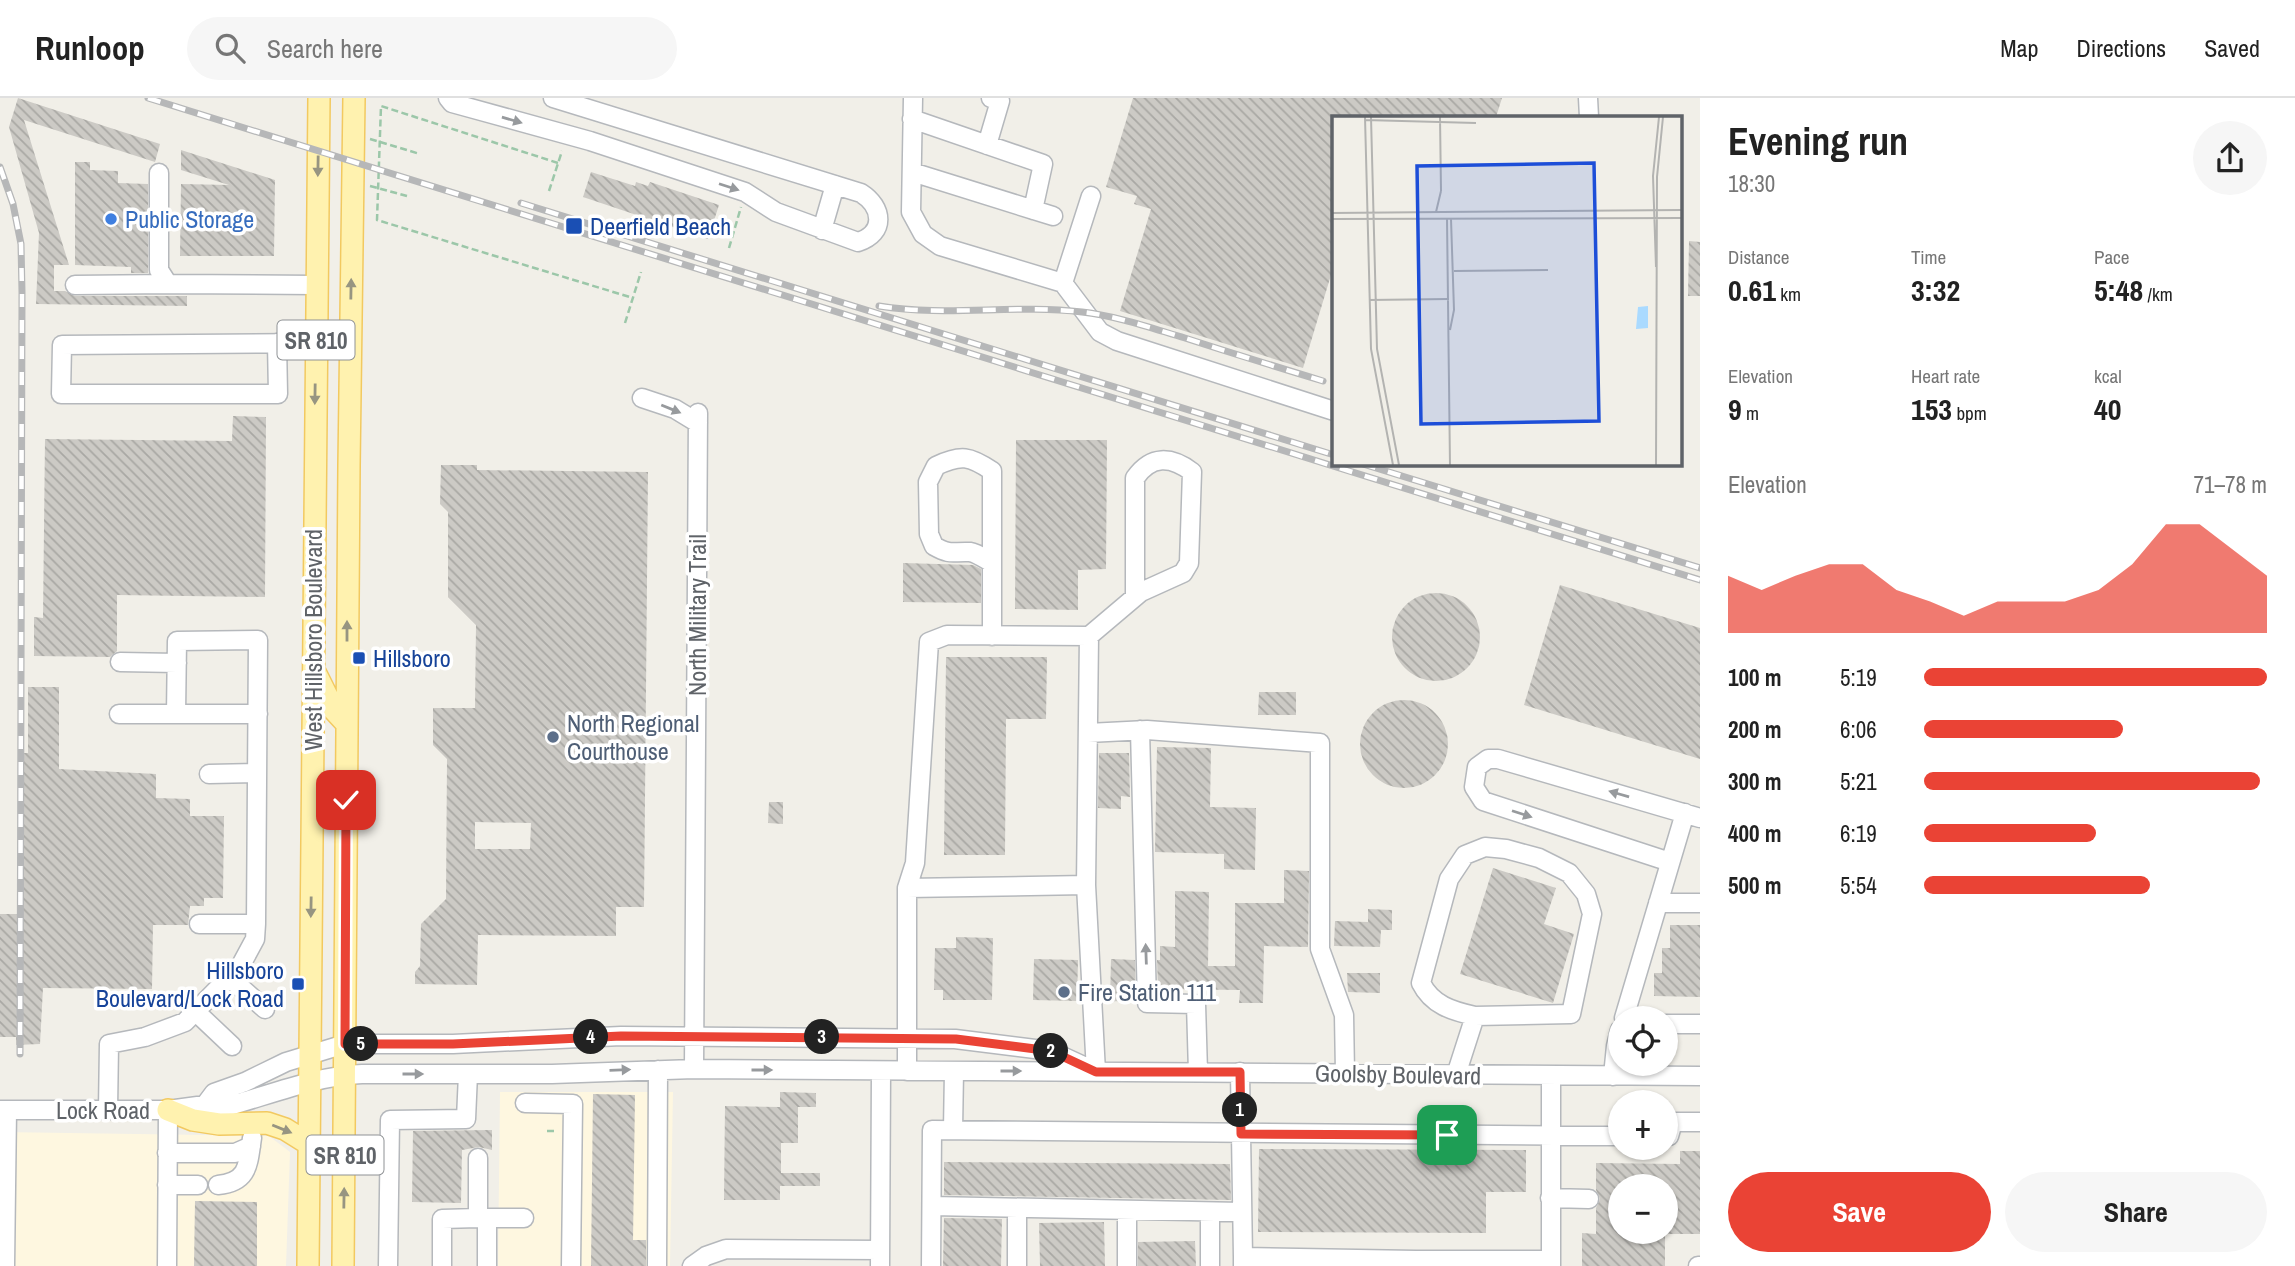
<!DOCTYPE html>
<html lang="en">
<head>
<meta charset="utf-8">
<style>
	body { margin:0; font-family:"Archivo Narrow",sans-serif; background:#f6f6f6; color:#222; height:100vh; display:flex; flex-direction:column; font-size:26px; white-space:nowrap }
	* { box-sizing:border-box; margin:0 }
	p { font-size:23px; color:#767676 }
	.icon { flex:none; width:38px; height:38px; fill:none; stroke:currentColor; stroke-width:2; stroke-linecap:round; stroke-linejoin:round }
	.map { position:relative; flex:1; overflow:hidden }
	.details { display:flex; flex-direction:column; background:#fff; width:595px }
	.details>* { flex:none }
	.tools { position:absolute; left:1608px; top:908px; display:grid; gap:14px }
	.tools a { display:grid; place-items:center; width:70px; height:70px; border-radius:50%; background:#fff; box-shadow:0 2px 5px #0004; font-size:35px }
	.pin { position:absolute; display:grid; place-items:center; width:60px; height:60px; color:#fff; margin:-30px; border-radius:14px; box-shadow:0 4px 10px #0006 }
	.km { position:absolute; width:35px; height:35px; margin:-18px; border-radius:50%; background:#222; color:#fff; font-size:19px; line-height:35px; text-align:center }
	.round { display:grid; place-items:center; flex:none; width:74px; height:74px; border-radius:37px; background:#f6f6f6 }
	.overview { display:flex; align-items:center; justify-content:space-between; height:119px; padding:0 28px }
	h1 { font-size:38px; font-weight:700; line-height:52px }
	.metrics { display:grid; grid-template-columns:repeat(3,1fr); gap:10px; height:119px; padding:7px 28px }
	.metrics div { display:grid; align-content:center }
	.metrics b { font-size:30px; font-weight:700 }
	.metrics small { font-size:19px; font-weight:400 }
	.metrics p { font-size:19px }
	.chart { height:196px; padding:14px 28px }
	.chart p { display:flex; justify-content:space-between }
	.chart svg { width:100%; height:126px; margin-top:7px; fill:#ea4335; opacity:.7 }
	.button { display:flex; gap:14px; margin-top:auto; padding:14px 28px }
	.button a { flex:1; height:80px; border-radius:42px; background:#ea4335; color:#fff; font-size:28px; font-weight:700; line-height:80px; text-align:center }
	.button a+a { background:#f6f6f6; color:#222 }
	ul { padding:0 28px; list-style:none; font-size:23px }
	li { display:grid; grid-template-columns:112px 84px 1fr; align-items:center; height:52px }
	li i { height:18px; border-radius:9px; background:#ea4335 }
	header { display:flex; align-items:center; gap:42px; box-sizing:border-box; height:98px; padding:0 35px; background:#fff; border-bottom:2px solid #e0e0e0 }
	header strong { font-size:33px }
	nav { display:flex; gap:38px; margin-inline-start:auto; font-size:24px }
	.search { width:490px; height:63px; background:#f6f6f6; display:flex; align-items:center; gap:18px; box-sizing:border-box; padding:0 24px; border-radius:38px; color:#767676; font-size:26px }
	main { display:flex; flex:1; min-height:0 }
	.map>svg:first-child { display:block }
</style>
</head>
<body>
<header>
<strong>Runloop</strong>
<div class="search"><svg class="icon" aria-label="search" viewBox="0 0 24 24"><circle cx="10" cy="10" r="6"/><path d="M15 15l6 6"/></svg>Search here</div>
<nav><a>Map</a><a>Directions</a><a>Saved</a></nav>
</header>
<main>
<div class="map">
<svg width="1700" height="1168" viewBox="0 0 1700 1168">
	<defs>
		<pattern id="building-back-hatch" width="6" height="6" patternUnits="userSpaceOnUse" patternTransform="scale(1.75)"><rect width="6" height="6" fill="#cccac5"/><path d="M-1 5l2 2M0 0l6 6M5-1l2 2" fill="none" stroke="#a9a8a4"/></pattern>
	</defs>
	<rect width="100%" height="100%" fill="#f1efe8"/>
	<path fill="#fef7e0" d="M 500,994 L 673,994 L 670,1168 L 498,1168 Z
		M 0,1034 L 269,1038 L 290,1054 L 286,1168 L 0,1168 Z"/>
	<path fill="url(#building-back-hatch)" fill-rule="evenodd" d="M 18,0 L 160,46 L 155,64 L 24,22 L 69,167 L 54,167 L 54,193 L 65,193 L 75,198 L 187,198 L 187,208 L 36,206 L 39,135 L 9,29 Z
		M 1133,0 L 1502,0 L 1496,19 L 1334,19 L 1334,167 L 1303,270 L 1120,213 L 1151,111 L 1134,106 L 1137,98 L 1106,89 Z
		M 181,52 L 275,82 L 274,158 L 180,158 L 181,86 L 229,87 L 181,72 Z
		M 75,64 L 90,64 L 90,72 L 118,73 L 118,85 L 148,86 L 148,175 L 131,175 L 131,169 L 75,167 Z
		M 591,74 L 635,88 L 636,84 L 648,88 L 650,84 L 719,107 L 708,141 L 583,99 Z
		M 1689,143 L 1700,144 L 1700,198 L 1688,198 Z
		M 233,318 L 266,319 L 265,499 L 117,497 L 117,553 L 110,559 L 34,558 L 34,519 L 43,520 L 45,341 L 232,343 Z
		M 1016,342 L 1107,342 L 1106,471 L 1078,472 L 1078,512 L 1015,511 Z
		M 441,367 L 477,367 L 477,372 L 648,374 L 644,809 L 616,809 L 616,838 L 478,837 L 477,887 L 415,886 L 415,874 L 420,868 L 421,826 L 446,801 L 447,661 L 433,647 L 433,610 L 475,610 L 476,527 L 448,499 L 448,414 L 440,406 ZM 475,724 L 531,725 L 530,751 L 475,751 Z
		M 903,465 L 973,467 L 981,471 L 981,505 L 903,504 Z
		M 1560,487 L 1700,530 L 1700,661 L 1524,607 Z
		M1392 539a44 44 0 1 1 88 0a44 44 0 1 1-88 0Z
		M 946,559 L 1047,559 L 1046,621 L 1006,621 L 1005,757 L 944,757 Z
		M 28,589 L 59,589 L 59,671 L 156,676 L 156,700 L 190,701 L 190,718 L 224,718 L 223,800 L 204,800 L 204,808 L 190,808 L 188,827 L 153,827 L 152,891 L 43,890 L 40,946 L 16,947 L 16,939 L 0,939 L 0,816 L 18,816 L 21,655 L 28,655 Z
		M 1259,594 L 1296,594 L 1296,617 L 1258,617 Z
		M1360 646a44 44 0 1 1 88 0a44 44 0 1 1-88 0Z
		M 1157,649 L 1211,650 L 1210,709 L 1256,710 L 1255,772 L 1224,771 L 1224,756 L 1155,754 Z
		M 1099,655 L 1129,655 L 1130,699 L 1121,698 L 1121,711 L 1098,710 Z
		M 769,704 L 783,704 L 783,726 L 768,725 Z
		M 1493,770 L 1556,790 L 1544,826 L 1574,836 L 1553,905 L 1460,876 Z
		M 1284,772 L 1309,773 L 1308,849 L 1264,848 L 1263,905 L 1239,905 L 1240,892 L 1158,891 L 1157,862 L 1160,862 L 1160,848 L 1175,849 L 1175,793 L 1209,794 L 1208,868 L 1235,868 L 1235,805 L 1284,805 Z
		M 1368,811 L 1392,812 L 1392,832 L 1381,832 L 1380,849 L 1334,848 L 1335,823 L 1368,824 Z
		M 1670,827 L 1700,827 L 1700,899 L 1654,898 L 1654,875 L 1662,875 L 1662,850 L 1670,850 Z
		M 956,839 L 993,840 L 992,902 L 943,902 L 943,892 L 934,892 L 935,850 L 956,850 Z
		M 1034,861 L 1078,862 L 1077,903 L 1033,902 Z
		M 1111,861 L 1135,862 L 1136,904 L 1110,903 Z
		M 1347,875 L 1380,875 L 1380,895 L 1348,894 Z
		M 780,994 L 816,995 L 816,1009 L 798,1009 L 798,1045 L 781,1045 L 781,1075 L 820,1075 L 820,1088 L 780,1088 L 780,1102 L 724,1102 L 725,1008 L 780,1009 Z
		M 593,996 L 635,997 L 633,1142 L 646,1142 L 646,1168 L 591,1168 Z
		M 492,1032 L 492,1052 L 479,1049 L 462,1052 L 461,1105 L 412,1104 L 413,1033 Z
		M 1259,1051 L 1526,1052 L 1526,1094 L 1486,1094 L 1486,1135 L 1258,1134 Z
		M 1680,1053 L 1700,1053 L 1700,1136 L 1666,1136 L 1666,1088 L 1620,1088 L 1620,1134 L 1665,1134 L 1665,1168 L 1582,1168 L 1582,1135 L 1596,1136 L 1596,1110 L 1600,1101 L 1596,1092 L 1596,1065 L 1680,1066 Z
		M 944,1064 L 1230,1066 L 1231,1102 L 944,1097 Z
		M 195,1103 L 257,1104 L 257,1168 L 194,1168 Z
		M 944,1120 L 1002,1121 L 1001,1168 L 943,1168 Z
		M 1104,1124 L 1105,1168 L 1040,1168 L 1039,1125 Z
		M 1195,1143 L 1196,1168 L 1138,1168 L 1138,1144 Z"/>
	<g fill="none" stroke-linecap="round" stroke-linejoin="round">
		<defs>
			<path id="minor" d="M 448,0 L 452,5 L 590,43 L 745,94 L 776,114 L 858,144 C 886,135 883,109 861,95 L 553,0
				M 913,0 L 911,114 L 923,136 L 940,148 L 1063,185 L 1091,98
				M 1588,0 L 1589,19
				M 912,21 L 1043,66 L 1033,112
				M 987,47 L 1000,3 L 991,0
				M 912,74 L 1053,118
				M 159,75 L 159,172 L 168,186 L 316,187
				M 822,132 L 835,87
				M 1063,185 L 1100,234 L 1117,243 L 1334,313
				M 75,187 L 168,186
				M 277,245 L 278,296 L 61,296 L 62,247 L 316,245
				M 642,300 L 675,311 L 698,325
				M 992,465 C 985,461 977,455 970,454 C 952,453 952,458 934,448 L 929,436 L 928,384 L 936,368 C 961,356 970,358 992,373 L 992,538
				M 120,564 L 177,565
				M 119,616 L 176,616
				M 1140,632 L 1147,905 L 1196,906 L 1198,974
				M 1088,635 L 1147,632 L 1320,645 L 1320,851 L 1344,917 L 1345,975
				M 209,676 L 257,675
				M 1670,764 L 1483,703 L 1474,689 L 1477,669 L 1488,661 L 1498,661 L 1700,720
				M 1086,787 L 1096,974
				M 907,790 L 1086,787 L 1089,538
				M 1658,805 L 1700,805
				M 256,826 L 258,542 L 177,543 L 176,616 L 258,616
				M 229,879 L 265,911
				M 195,913 L 232,948
				M 1624,920 L 1685,715
				M 1666,926 L 1700,926
				M 694,971 L 698,315
				M 907,973 L 907,790 L 915,765 L 929,544 L 947,537 L 1089,538 L 1141,494 L 1183,475 L 1189,465 L 1192,374 C 1171,358 1151,357 1135,380 L 1135,498
				M 1240,974 L 1243,1159
				M 1456,977 L 1475,918 L 1571,916 L 1592,816 L 1586,796 L 1569,775 L 1539,760 L 1506,751 L 1485,749 L 1465,757 L 1449,781 L 1421,885 C 1432,907 1452,913 1475,918
				M 1551,977 L 1551,1168
				M 1613,978 L 1616,948 L 1620,932
				M 525,1005 L 573,1006 L 571,1168
				M 205,1007 L 214,995 L 245,984 L 286,964 L 345,946 L 453,946 L 621,938 L 955,941 L 1051,953 L 1090,971
				M 0,1012 L 168,1012 L 205,1007 L 218,1011 C 265,999 313,978 362,976 L 552,976 L 694,971 L 1700,978
				M 108,1012 L 109,946 L 145,939 L 185,924 L 241,867 L 255,841 L 256,826 L 199,826
				M 953,1032 L 954,973
				M 1666,1038 L 1669,1038 L 1673,1024 L 1700,1024
				M 167,1055 L 235,1055 L 251,1048
				M 167,1087 L 198,1087
				M 218,1087 C 249,1084 248,1066 252,1040
				M 1550,1100 L 1589,1101
				M 932,1108 L 1242,1114
				M 1210,1114 L 1210,1168
				M 478,1120 L 524,1120
				M 5,1168 L 7,1012
				M 167,1168 L 168,1012
				M 388,1168 L 390,1022 L 466,1021 L 468,976
				M 442,1168 L 442,1121 L 478,1120 L 478,1060
				M 487,1168 L 487,1120
				M 657,1168 L 658,972
				M 692,1168 L 706,1158 L 726,1151 L 880,1152
				M 880,1168 L 881,973
				M 931,1168 L 932,1032 L 1620,1038
				M 1017,1168 L 1017,1110
				M 1127,1168 L 1127,1112
				M 1243,1168 L 1243,1159 L 1416,1162 L 1551,1162
				M 1698,1168 L 1700,1168"/>
			<path id="major" d="M 315,574 L 334,612 L 347,626
				M 168,1012 L 193,1022 L 219,1026 L 267,1025 L 285,1031 L 309,1046
				M 308,1168 L 319,0
				M 343,1168 L 349,368 L 354,0"/>
		</defs>
		<use href="#minor" stroke="#b5b8bc" stroke-width="21"/>
		<use href="#major" stroke="#f2c960" stroke-width="24"/>
		<path stroke="#9cc7a9" stroke-width="2.5" stroke-dasharray="7 3.5" stroke-linecap="butt" d="M 370,41 L 420,56
			M 558,65 L 381,8 L 377,122 L 633,200
			M 370,88 L 407,98
			M 549,93 L 562,53
			M 729,150 L 741,109
			M 625,225 L 641,174
			M 547,1033 L 557,1033"/>
		<use href="#minor" stroke="#fff" stroke-width="18"/>
		<use href="#major" stroke="#fff2af" stroke-width="21"/>
		<defs>
			<path id="rail" d="M 148,0 L 1700,482
				M 0,69 L 13,106 L 21,146 L 22,194 L 20,956
				M 521,105 L 1334,357
				M 879,208 C 946,219 1014,206 1082,214 C 1117,218 1151,230 1185,240 C 1231,255 1277,269 1323,283
				M 1363,366 L 1700,470"/>
		</defs>
		<use href="#rail" stroke="#b6b7b8" stroke-width="7"/>
		<use href="#rail" stroke="#fff" stroke-width="4.5" stroke-dasharray="13" stroke-linecap="butt"/>
	</g>
	<defs><path id="oneway-solid" d="M-6-.8H1V-3.2L6.5 0L1 3.2V.8H-6Z" transform="scale(1.75)"/></defs>
	<g fill="#979a9d">
		<use href="#oneway-solid" transform="translate(512 22) rotate(16)"/>
		<use href="#oneway-solid" transform="translate(729 89) rotate(18)"/>
		<use href="#oneway-solid" transform="translate(671 311) rotate(22)"/>
		<use href="#oneway-solid" transform="translate(1619 696) rotate(-164)"/>
		<use href="#oneway-solid" transform="translate(1522 716) rotate(18)"/>
		<use href="#oneway-solid" transform="translate(1146 856) rotate(-92)"/>
		<use href="#oneway-solid" transform="translate(620 972) rotate(-2)"/>
		<use href="#oneway-solid" transform="translate(762 972)"/>
		<use href="#oneway-solid" transform="translate(1011 973)"/>
		<use href="#oneway-solid" transform="translate(413 976)"/>
	</g>
	<g fill="#979581">
		<use href="#oneway-solid" transform="translate(318 68) rotate(91)"/>
		<use href="#oneway-solid" transform="translate(351 191) rotate(-89)"/>
		<use href="#oneway-solid" transform="translate(315 296) rotate(91)"/>
		<use href="#oneway-solid" transform="translate(347 533) rotate(-90)"/>
		<use href="#oneway-solid" transform="translate(311 809) rotate(91)"/>
		<use href="#oneway-solid" transform="translate(282 1031) rotate(22)"/>
		<use href="#oneway-solid" transform="translate(344 1100) rotate(-89)"/>
	</g>
	<g fill="none" stroke-linecap="round" stroke-linejoin="round">
		<defs>
			<path id="route" d="M 346,702 L 345,946 L 453,946 L 621,938 L 956,941 L 1051,953 L 1096,974 L 1240,974 L 1241,1036 L 1447,1037"/>
		</defs>
		<use href="#route" stroke="#fff" stroke-width="14"/>
		<use href="#route" stroke="#ea4335" stroke-width="9"/>
	</g>
	<circle fill="#3f7fe0" stroke="#fff" stroke-width="2.5" cx="111" cy="121" r="7"/>
	<g fill="#1a4fb4" stroke="#fff" stroke-width="2.5">
		<rect x="565" y="119" width="18" height="18" rx="3.5"/>
		<rect x="352" y="553" width="14" height="14" rx="3.5"/>
		<rect x="291" y="879" width="14" height="14" rx="3.5"/>
	</g>
	<g fill="#5c6f8a" stroke="#fff" stroke-width="2.5">
		<circle cx="553" cy="639" r="7"/>
		<circle cx="1064" cy="894" r="7"/>
	</g>
	<g text-anchor="middle" dominant-baseline="central" stroke-width="7" stroke-linejoin="round" paint-order="stroke">
		<g fill="#fff" stroke="#8f9295" stroke-width="2">
			<rect x="277.5" y="222.5" width="77" height="39" rx="5"/>
			<rect x="306.5" y="1037.5" width="77" height="39" rx="5"/>
		</g>
		<g font-size="23" font-weight="bold" fill="#5f6368">
			<text x="316" y="242">SR 810</text>
			<text x="345" y="1057">SR 810</text>
		</g>
		<g font-size="24" fill="#366cbe" stroke="#fff" text-anchor="start">
			<text x="125" y="121">Public Storage</text>
		</g>
		<g font-size="24" fill="#164399" stroke="#fff" text-anchor="start">
			<text x="590" y="128">Deerfield Beach</text>
			<text x="373" y="560">Hillsboro</text>
			<text x="284" y="872" text-anchor="end">Hillsboro<tspan x="284" dy="28">Boulevard/Lock Road</tspan></text>
		</g>
		<g font-size="24" fill="#5f6368" stroke="#fff">
			<text transform="translate(697 517) rotate(-90)">North Military Trail</text>
			<text transform="translate(313 542) rotate(-90)">West Hillsboro Boulevard</text>
			<text transform="translate(1398 976) rotate(1)">Goolsby Boulevard</text>
			<text x="103" y="1012">Lock Road</text>
		</g>
		<g font-size="24" fill="#4e5e75" stroke="#fff" text-anchor="start">
			<text x="567" y="625">North Regional<tspan x="567" dy="28">Courthouse</tspan></text>
			<text x="1078" y="894">Fire Station 111</text>
		</g>
	</g>
	<g transform="translate(1332 18)">
		<rect width="350" height="350" fill="#f1efe8"/>
		<path d="M 316,190 L 316,212 L 304,213 L 306,191 Z" fill="#aadaff"/>
		<path fill="none" stroke="#b3b3b1" stroke-width="2" d="M 33,1 L 39,233 L 61,349M 39,1 L 45,233 L 67,349M 108,1 L 109,75M 33,4 L 144,7M 104,96 L 109,75M 0,97 L 350,94M 0,103 L 350,102M 115,103 L 118,349M 324,151 L 321,60 L 327,1M 122,155 L 216,154M 37,184 L 117,183M 118,214 L 122,194 L 119,103M 324,349 L 325,61 L 331,1"/>
		<path fill="#1d4ed8" fill-opacity="0.15" stroke="#1d4ed8" stroke-width="3.5" d="M 262,47 L 267,305 L 89,308 L 85,50 Z"/>
		<rect width="350" height="350" fill="none" stroke="#5f6368" stroke-width="3.5"/>
	</g>
</svg>
<div class="tools">
<a><svg class="icon" aria-label="locate" viewBox="0 0 24 24"><circle cx="12" cy="12" r="6"/><path d="M12 2v4M12 18v4M2 12h4M18 12h4"/></svg></a>
<a>+</a>
<a>−</a>
</div>
<div class="pin" style="left:1447px;top:1037px;background:#1e9e55"><svg class="icon" aria-label="arrive" viewBox="0 0 24 24"><path d="M6 21V4h12l-3 4 3 4H6"/></svg></div>
<div class="pin" style="left:346px;top:702px;background:#d93025"><svg class="icon" aria-label="check" viewBox="0 0 24 24"><path d="M5 12l5 5 9-10"/></svg></div>
<b class="km" style="left:1240px;top:1012px">1</b>
<b class="km" style="left:1051px;top:953px">2</b>
<b class="km" style="left:822px;top:939px">3</b>
<b class="km" style="left:591px;top:939px">4</b>
<b class="km" style="left:361px;top:946px">5</b>
</div>
<section class="details">
<div class="overview"><div><h1>Evening run</h1><p>18:30</p></div><a class="round"><svg class="icon" aria-label="share" viewBox="0 0 24 24"><path d="M12 15V3M7 8l5-5 5 5M5 13v7h14v-7"/></svg></a></div>
<div class="metrics">
<div><p>Distance</p><b>0.61<small> km</small></b></div>
<div><p>Time</p><b>3:32</b></div>
<div><p>Pace</p><b>5:48<small> /km</small></b></div>
</div>
<div class="metrics">
<div><p>Elevation</p><b>9<small> m</small></b></div>
<div><p>Heart rate</p><b>153<small> bpm</small></b></div>
<div><p>kcal</p><b>40</b></div>
</div>
<div class="chart"><p><span>Elevation</span>71–78 m</p>
<svg viewBox="0 0 160 44" preserveAspectRatio="none"><path d="M0 44V24L10 29L20 24L30 20L40 20L50 29L60 33L70 38L80 33L90 33L100 33L110 29L120 20L130 6L140 6L150 15L160 24V44z"/></svg>
</div>
<ul>
<li><b>100 m</b>5:19<i style="width:100%"></i></li>
<li><b>200 m</b>6:06<i style="width:58%"></i></li>
<li><b>300 m</b>5:21<i style="width:98%"></i></li>
<li><b>400 m</b>6:19<i style="width:50%"></i></li>
<li><b>500 m</b>5:54<i style="width:66%"></i></li>
</ul>
<div class="button"><a>Save</a><a>Share</a></div>
</section>
</main>
</body>
</html>
